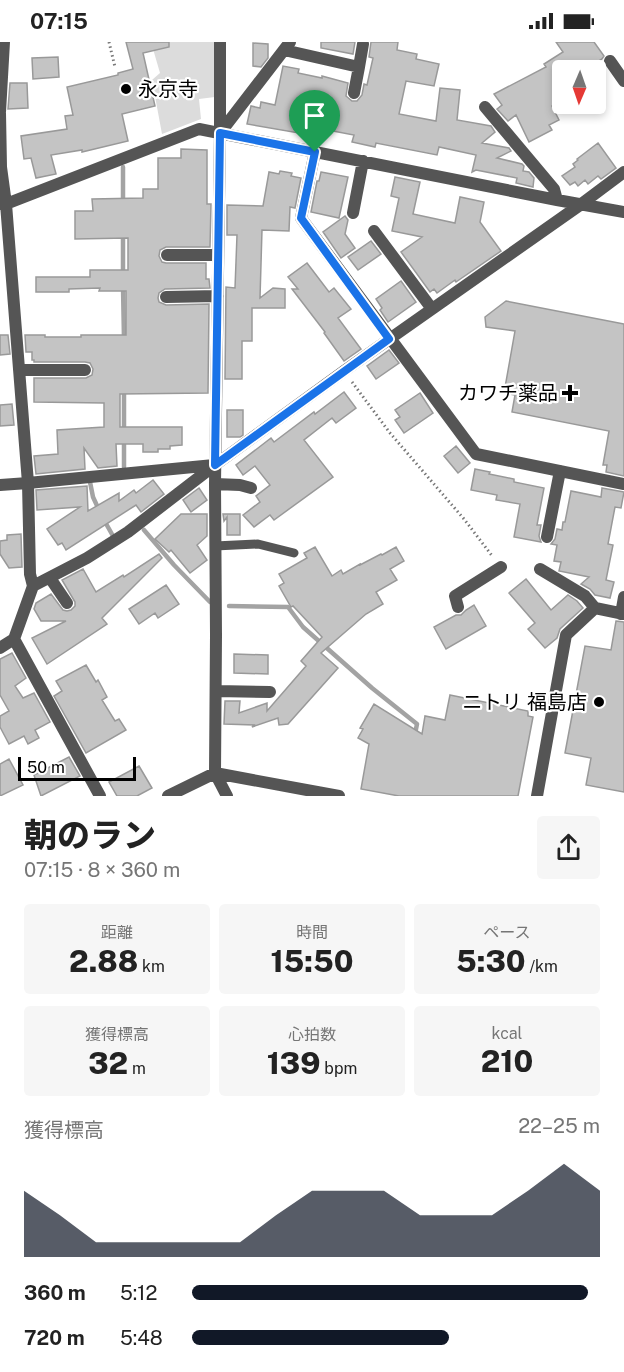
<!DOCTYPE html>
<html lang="ja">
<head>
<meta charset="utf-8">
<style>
	body { margin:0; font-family:"Public Sans","Noto Sans JP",sans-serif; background:#f6f6f6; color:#222; height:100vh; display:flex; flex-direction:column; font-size:22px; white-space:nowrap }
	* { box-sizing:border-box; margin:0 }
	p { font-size:20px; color:#767676 }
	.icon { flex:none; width:33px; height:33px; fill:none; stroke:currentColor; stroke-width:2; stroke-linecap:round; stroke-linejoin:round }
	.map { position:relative; height:754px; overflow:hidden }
	.panel { display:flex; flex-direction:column; background:#fff; flex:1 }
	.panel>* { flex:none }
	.needle { width:39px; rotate:182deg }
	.fabs { position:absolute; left:552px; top:18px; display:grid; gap:12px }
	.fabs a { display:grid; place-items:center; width:54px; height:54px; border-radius:6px; background:#fff; box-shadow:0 3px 9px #0003; font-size:30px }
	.scale { position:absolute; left:18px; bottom:15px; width:118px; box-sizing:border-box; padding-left:6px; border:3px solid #000; border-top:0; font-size:16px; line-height:21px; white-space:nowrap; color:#000; -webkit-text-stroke:4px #fff; paint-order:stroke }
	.pin { position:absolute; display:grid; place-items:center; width:51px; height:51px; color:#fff; margin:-62px -26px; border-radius:50% 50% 50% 0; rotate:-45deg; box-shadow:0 0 6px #0007 }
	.pin .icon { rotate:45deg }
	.round { display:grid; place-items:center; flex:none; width:63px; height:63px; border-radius:6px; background:#f6f6f6 }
	.summary { display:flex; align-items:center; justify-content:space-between; height:102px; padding:0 24px }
	h1 { font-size:33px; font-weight:800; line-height:45px }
	.stats { display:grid; grid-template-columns:repeat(3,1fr); gap:9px; height:102px; padding:6px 24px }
	.stats div { display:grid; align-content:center; border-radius:6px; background:#f6f6f6; text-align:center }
	.stats b { font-size:30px; font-weight:800 }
	.stats small { font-size:16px; font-weight:400 }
	.stats p { font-size:16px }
	.chart { height:168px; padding:12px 24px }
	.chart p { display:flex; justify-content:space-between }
	.chart svg { width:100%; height:108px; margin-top:6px; fill:#111827; opacity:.7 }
	ul { padding:0 24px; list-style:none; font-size:20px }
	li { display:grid; grid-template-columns:96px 72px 1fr; align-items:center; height:45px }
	li i { height:15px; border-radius:8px; background:#111827 }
	.status { display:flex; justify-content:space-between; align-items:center; height:42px; padding:0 30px; background:#fff; direction:ltr }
	.status svg { height:16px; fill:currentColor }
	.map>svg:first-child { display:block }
</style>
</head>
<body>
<div class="status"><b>07:15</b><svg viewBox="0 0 49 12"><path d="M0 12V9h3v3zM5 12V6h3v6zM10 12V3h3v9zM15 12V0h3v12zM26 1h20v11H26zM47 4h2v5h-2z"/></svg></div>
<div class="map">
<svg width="624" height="754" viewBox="0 0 624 754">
	<rect width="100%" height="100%" fill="#fff"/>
	<path fill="#dcdcdc" d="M 151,0 L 215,0 L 215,55 L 199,57 L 201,77 L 162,92 L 152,38 L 160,31 Z"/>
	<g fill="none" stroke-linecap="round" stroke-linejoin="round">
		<path stroke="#a3a3a3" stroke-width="4.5" d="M 123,125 L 123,162
			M 123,191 L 123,234
			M 123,245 L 124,297
			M 124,347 L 124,390
			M 124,398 L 124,425
			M 90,440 L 93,455 L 99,468
			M 104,478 L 113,494
			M 144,488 L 174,523 L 210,560
			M 229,564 L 288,565 L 303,585 L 372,646 L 417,682 L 415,692"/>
	</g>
	<path fill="#c4c4c4" stroke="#999" stroke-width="1.5" d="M 126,0 L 169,0 L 169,5 L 143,11 L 155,64 L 122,72 L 128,99 L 82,110 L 82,108 L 51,113 L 56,132 L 36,136 L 31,116 L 24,117 L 21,94 L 67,87 L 65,74 L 73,73 L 67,45 L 118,33 L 118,31 L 133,27 Z
		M 321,0 L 355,0 L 353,12 L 321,6 Z
		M 371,0 L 398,0 L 397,8 L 417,12 L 416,17 L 439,22 L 434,44 L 406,39 L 399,72 L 436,79 L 440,46 L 460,48 L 457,78 L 491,84 L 495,90 L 482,101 L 509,106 L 511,109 L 497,116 L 522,122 L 524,124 L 523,129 L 529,130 L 534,136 L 533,145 L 516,141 L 517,136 L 476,128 L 472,130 L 476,113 L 439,105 L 437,113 L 376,101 L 375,105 L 352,100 L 354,93 L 317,86 L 316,94 L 247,82 L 251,64 L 260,66 L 261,60 L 275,63 L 283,24 L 299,27 L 298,31 L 322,36 L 322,34 L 348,41 L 346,54 L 352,59 L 357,59 L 362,53 L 364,42 L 367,43 L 373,16 L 369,15 Z
		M 556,0 L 594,0 L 604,14 L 602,17 L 585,28 L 562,28 L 562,34 L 554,40 L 562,59 L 552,64 L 559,78 L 549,83 L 552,88 L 529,100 L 516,73 L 508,79 L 497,67 L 502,63 L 494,52 L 546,25 L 544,22 L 563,10 Z
		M 253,1 L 268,2 L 268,16 L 261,25 L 253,24 Z
		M 58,15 L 59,35 L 33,37 L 32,16 Z
		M 10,41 L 27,41 L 28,66 L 8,67 Z
		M 598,101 L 616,126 L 601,137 L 598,134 L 588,142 L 585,138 L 578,144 L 575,140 L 570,143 L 562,134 L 575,125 L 573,122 L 578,118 L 577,117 Z
		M 181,107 L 207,108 L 207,162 L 211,162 L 210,205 L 166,205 L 160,208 L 159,214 L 162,220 L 166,221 L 206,221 L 206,237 L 209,237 L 210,246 L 165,247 L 159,251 L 158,256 L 159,260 L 166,263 L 209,262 L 208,351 L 120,352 L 120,385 L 182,385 L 182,403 L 170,404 L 170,407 L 158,407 L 158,410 L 143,410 L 143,402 L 116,402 L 117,424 L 98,426 L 84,406 L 85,427 L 36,432 L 34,414 L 58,412 L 57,388 L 104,385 L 104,361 L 34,360 L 34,336 L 86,336 L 92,333 L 93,327 L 90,321 L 85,320 L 34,320 L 34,318 L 32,318 L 32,310 L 26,310 L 25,293 L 45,293 L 45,295 L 81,295 L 81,293 L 126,293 L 126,249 L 99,249 L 100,246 L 69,247 L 69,250 L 36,250 L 36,235 L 90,235 L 90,228 L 128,228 L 128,196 L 75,197 L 75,169 L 93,169 L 92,157 L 143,156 L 143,147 L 158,147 L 158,116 L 181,116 Z
		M 280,129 L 292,131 L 291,134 L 301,136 L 295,166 L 290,165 L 289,189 L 262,188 L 260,256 L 273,246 L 285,247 L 285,266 L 252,266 L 252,299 L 242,299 L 242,337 L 225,337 L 226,245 L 235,246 L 237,193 L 227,193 L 227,163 L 263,164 L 269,130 L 279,132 Z
		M 321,130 L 348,135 L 339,176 L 311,170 L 317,139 L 319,139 Z
		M 395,135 L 420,140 L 413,172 L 455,181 L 460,155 L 484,160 L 480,180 L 501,209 L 456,240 L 455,238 L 437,251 L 434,247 L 430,250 L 401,210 L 422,195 L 392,189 L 399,156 L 391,154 Z
		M 345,174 L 348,178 L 345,192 L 355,206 L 341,216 L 323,190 Z
		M 371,199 L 381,212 L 358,228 L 348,215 Z
		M 307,221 L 329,250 L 334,246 L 351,267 L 338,276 L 361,307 L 344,319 L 324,291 L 325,290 L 292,247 L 298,247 L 288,235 Z
		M 401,239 L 416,260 L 388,280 L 380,268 L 382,266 L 376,257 Z
		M 506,259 L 624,282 L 624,434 L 606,430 L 607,423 L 603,423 L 609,389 L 512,370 L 515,353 L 504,351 L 515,289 L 486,285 L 485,275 Z
		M 0,293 L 8,293 L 10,312 L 0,313 Z
		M 389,308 L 399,321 L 376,337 L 367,324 Z
		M 344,350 L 356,366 L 336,381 L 332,376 L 304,398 L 333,435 L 274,478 L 270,473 L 254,485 L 243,473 L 260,460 L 256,454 L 270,443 L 255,424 L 243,433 L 236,423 L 271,396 L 274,400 L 314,370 L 315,372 Z
		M 420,351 L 433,371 L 404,391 L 395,378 L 400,375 L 395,368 Z
		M 12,362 L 14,383 L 0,384 L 0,363 Z
		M 227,368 L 243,368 L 243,393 L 240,395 L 227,395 Z
		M 456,404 L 470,421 L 458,431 L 444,414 Z
		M 475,427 L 490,430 L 489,432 L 514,437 L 514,440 L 544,446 L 537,483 L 541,483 L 539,494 L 541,500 L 514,495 L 520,462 L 496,458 L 497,453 L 471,448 Z
		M 153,438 L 164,452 L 141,470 L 136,463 L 66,508 L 62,501 L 58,503 L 47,487 L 80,465 L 37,468 L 36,448 L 87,444 L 88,469 L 119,451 L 119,459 L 134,448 L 136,451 Z
		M 199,446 L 207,458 L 191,470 L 183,458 Z
		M 602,446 L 624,450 L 621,466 L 615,465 L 608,502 L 613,503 L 606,538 L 614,540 L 610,556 L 595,553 L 590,547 L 581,542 L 589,535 L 559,529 L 561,520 L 554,519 L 557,503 L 551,502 L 555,497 L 557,487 L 562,488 L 563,480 L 565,480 L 571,449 L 601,455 Z
		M 181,472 L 207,472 L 207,494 L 197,503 L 207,518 L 190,531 L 171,508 L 169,510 L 155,497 Z
		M 223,472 L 240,472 L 240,493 L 227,493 L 227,475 L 224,479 Z
		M 21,492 L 22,525 L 9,526 L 0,512 L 0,499 L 7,498 L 7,493 Z
		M 315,505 L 332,534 L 341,528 L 343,532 L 360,522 L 360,523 L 381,512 L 382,513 L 396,505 L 404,519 L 390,527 L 397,538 L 376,550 L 383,562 L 366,572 L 321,611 L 338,626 L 288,682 L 279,683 L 278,676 L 252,685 L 254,683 L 224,682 L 225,659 L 240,659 L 239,671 L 267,661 L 267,669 L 306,624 L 301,619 L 322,595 L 293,564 L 291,565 L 279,544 L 284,541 L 279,532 L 307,516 L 304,511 Z
		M 159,512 L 162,516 L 102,576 L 107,582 L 47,622 L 32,596 L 66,579 L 41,579 L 34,567 L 36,561 L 51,552 L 63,568 L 67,569 L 71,568 L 75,564 L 75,560 L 62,538 L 83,527 L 96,550 L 123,533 L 124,535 Z
		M 526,537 L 551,568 L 568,553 L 577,559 L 583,566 L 560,587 L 557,596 L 545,606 L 528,587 L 535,581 L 509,551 Z
		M 166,543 L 179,562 L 158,576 L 155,571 L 139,582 L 129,567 Z
		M 474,563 L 486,584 L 446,607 L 434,585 L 456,573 L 461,573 L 466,568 Z
		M 616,579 L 624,580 L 624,750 L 586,743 L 591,716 L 565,711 L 585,604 L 611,608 Z
		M 12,611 L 26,636 L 15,644 L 23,656 L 34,651 L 50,680 L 35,688 L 39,696 L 28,702 L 24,694 L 9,702 L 0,685 L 0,674 L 9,669 L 0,653 L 0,617 Z
		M 234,612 L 268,613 L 268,632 L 234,631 Z
		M 86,623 L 96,640 L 98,638 L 107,655 L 102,658 L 115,679 L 119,677 L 126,688 L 86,711 L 54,654 L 62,649 L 56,639 Z
		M 450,653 L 528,669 L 528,674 L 533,675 L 518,754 L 399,754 L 361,747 L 369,702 L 358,696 L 363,687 L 360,686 L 374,662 L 422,692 L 425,674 L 445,678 Z
		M 69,715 L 80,734 L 41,754 L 34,733 Z
		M 9,717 L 23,743 L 0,754 L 0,722 Z
		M 139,724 L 152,746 L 137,754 L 117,754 L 109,740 Z"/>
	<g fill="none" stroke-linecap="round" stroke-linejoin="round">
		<path stroke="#777" stroke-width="3" stroke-dasharray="1.5 3" stroke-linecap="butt" d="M 109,0 L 115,25
			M 352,340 L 390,391 L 464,477 L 493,515"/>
		<path stroke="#555" stroke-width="9" d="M 215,504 L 258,502 L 294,511"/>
		<path stroke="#555" stroke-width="12" d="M 220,0 L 220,91 L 215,442 L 216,593 L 215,731 L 227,754
			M 284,8 L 359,25 L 354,51
			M 610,19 L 624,39
			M 359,25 L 363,2
			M 485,65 L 554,147 L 557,158
			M 0,70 L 4,0
			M 0,71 L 1,125 L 6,162 L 28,441 L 30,532 L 33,544 L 87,516 L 128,490 L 215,423 L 344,329 L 580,163 L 624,130
			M 220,91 L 290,0
			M 315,110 L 301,176 L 476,412 L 624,442
			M 0,162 L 6,162 L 199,87 L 557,158 L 624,170
			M 353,171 L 363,119
			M 374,189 L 432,267
			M 167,213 L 218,213
			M 166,255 L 218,254
			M 19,328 L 85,328
			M 215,442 L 240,443 L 251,446
			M 0,443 L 28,441 L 214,423
			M 547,495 L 560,429
			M 540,527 L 585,554 L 595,566
			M 50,536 L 67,561
			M 458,565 L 455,554 L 501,525
			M 621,572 L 624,555
			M 14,597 L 100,754
			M 0,606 L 14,597 L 33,544
			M 216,649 L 270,650
			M 168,754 L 215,731 L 339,754
			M 537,754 L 566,593 L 595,566 L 624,572"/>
	</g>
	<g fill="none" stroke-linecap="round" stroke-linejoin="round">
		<defs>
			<path id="route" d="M 220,91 L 315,110 L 301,176 L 389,297 L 215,423 Z"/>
		</defs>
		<use href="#route" stroke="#fff" stroke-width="12"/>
		<use href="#route" stroke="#1a73e8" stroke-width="8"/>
	</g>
	<g fill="#000" stroke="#fff" stroke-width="2">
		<circle cx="126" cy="47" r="6"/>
		<path d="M567 342h6v6h6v6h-6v6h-6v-6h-6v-6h6z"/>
		<circle cx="599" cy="660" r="6"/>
	</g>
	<g text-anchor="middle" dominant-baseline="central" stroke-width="4.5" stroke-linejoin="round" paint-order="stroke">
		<g font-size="20" fill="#000" stroke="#fff" text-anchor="end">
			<text x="138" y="47" text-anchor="start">永京寺</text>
			<text x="558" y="351">カワチ薬品</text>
			<text x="587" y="660">ニトリ 福島店</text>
		</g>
	</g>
</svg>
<div class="fabs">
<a><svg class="needle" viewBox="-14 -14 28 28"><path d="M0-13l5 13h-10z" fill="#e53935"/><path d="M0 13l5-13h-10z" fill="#767676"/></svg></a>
</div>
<div class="scale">50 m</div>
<div class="pin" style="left:315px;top:110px;background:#1e9e55"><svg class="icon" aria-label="arrive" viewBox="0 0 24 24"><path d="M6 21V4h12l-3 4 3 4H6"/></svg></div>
</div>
<section class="panel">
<div class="summary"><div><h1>朝のラン</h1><p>07:15 · 8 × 360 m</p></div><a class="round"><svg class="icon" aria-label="share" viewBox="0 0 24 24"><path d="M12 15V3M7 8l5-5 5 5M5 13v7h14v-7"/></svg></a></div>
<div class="stats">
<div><p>距離</p><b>2.88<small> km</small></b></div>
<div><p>時間</p><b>15:50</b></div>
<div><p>ペース</p><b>5:30<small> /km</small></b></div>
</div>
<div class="stats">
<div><p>獲得標高</p><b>32<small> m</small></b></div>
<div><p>心拍数</p><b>139<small> bpm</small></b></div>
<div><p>kcal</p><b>210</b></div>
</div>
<div class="chart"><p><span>獲得標高</span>22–25 m</p>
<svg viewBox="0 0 160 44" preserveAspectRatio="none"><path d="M0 44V17L10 27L20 38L30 38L40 38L50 38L60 38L70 27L80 17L90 17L100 17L110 27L120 27L130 27L140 17L150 6L160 17V44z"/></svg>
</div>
<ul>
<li><b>360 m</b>5:12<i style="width:97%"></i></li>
<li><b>720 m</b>5:48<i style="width:63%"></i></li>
</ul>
</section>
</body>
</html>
